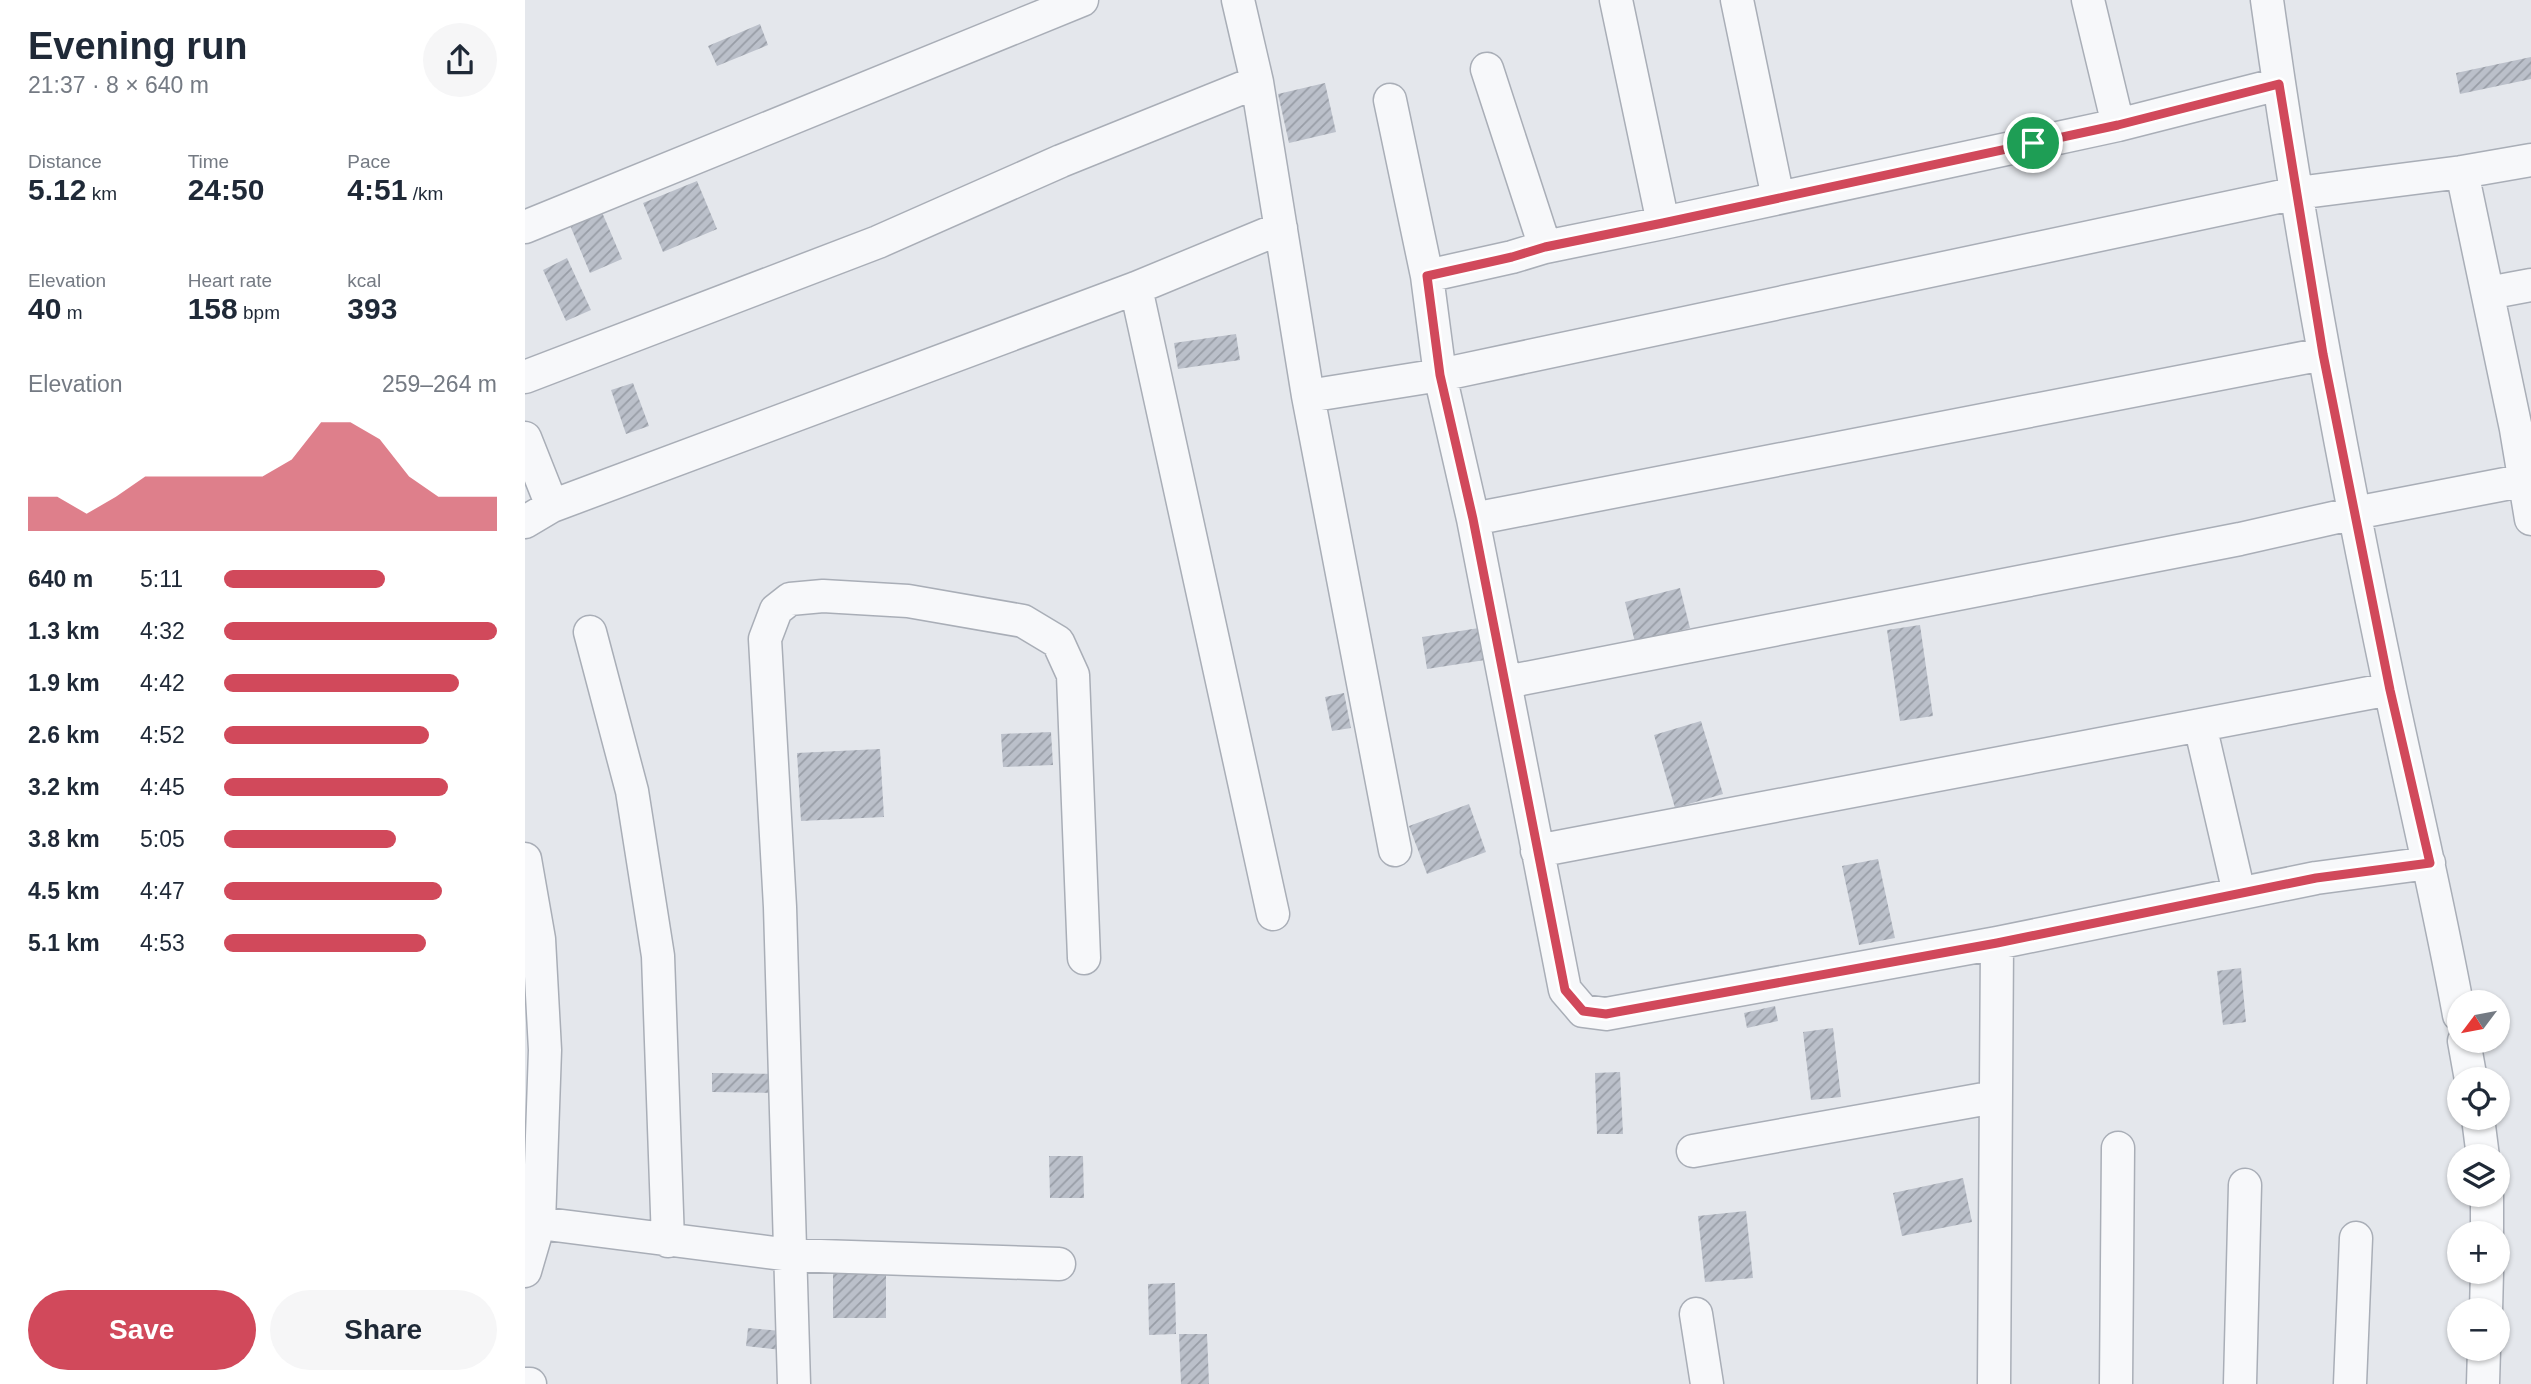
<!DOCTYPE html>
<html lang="en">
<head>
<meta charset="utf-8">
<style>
	body { margin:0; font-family:Arial,sans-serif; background:#f6f6f7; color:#1f2937; height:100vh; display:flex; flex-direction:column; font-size:26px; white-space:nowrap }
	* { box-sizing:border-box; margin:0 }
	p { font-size:23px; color:#747a83 }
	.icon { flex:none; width:38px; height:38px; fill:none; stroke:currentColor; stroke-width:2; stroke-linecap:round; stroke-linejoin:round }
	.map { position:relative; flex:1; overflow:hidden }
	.details { display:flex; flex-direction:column; background:#fff; width:525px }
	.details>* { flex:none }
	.needle { width:46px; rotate:238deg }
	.controls { position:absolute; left:1922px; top:990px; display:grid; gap:14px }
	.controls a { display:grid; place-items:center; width:63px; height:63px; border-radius:50%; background:#fff; box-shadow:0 2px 5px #0004; font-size:35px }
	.pin { position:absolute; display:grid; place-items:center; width:60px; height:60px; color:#fff; margin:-30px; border:4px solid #fff; border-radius:50%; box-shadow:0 2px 7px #0007 }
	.round { display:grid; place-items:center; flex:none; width:74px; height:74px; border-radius:37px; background:#f6f6f7 }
	.overview { display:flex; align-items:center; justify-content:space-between; height:119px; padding:0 28px }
	h1 { font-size:38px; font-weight:800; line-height:52px }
	.figures { display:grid; grid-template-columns:repeat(3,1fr); gap:10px; height:119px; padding:7px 28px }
	.figures div { display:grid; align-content:center }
	.figures b { font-size:30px; font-weight:800 }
	.figures small { font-size:19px; font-weight:400 }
	.figures p { font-size:19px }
	.chart { height:196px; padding:14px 28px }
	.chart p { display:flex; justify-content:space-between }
	.chart svg { width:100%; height:126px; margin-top:7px; fill:#d1495b; opacity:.7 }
	.action { display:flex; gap:14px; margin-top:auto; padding:14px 28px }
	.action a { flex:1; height:80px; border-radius:42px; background:#d1495b; color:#fff; font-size:28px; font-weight:800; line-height:80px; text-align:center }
	.action a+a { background:#f6f6f7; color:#1f2937 }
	ul { padding:0 28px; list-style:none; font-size:23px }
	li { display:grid; grid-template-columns:112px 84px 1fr; align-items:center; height:52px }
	li i { height:18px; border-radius:9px; background:#d1495b }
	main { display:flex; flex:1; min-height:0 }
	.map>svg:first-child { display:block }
</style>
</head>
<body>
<main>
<section class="details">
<div class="overview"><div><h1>Evening run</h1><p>21:37 · 8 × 640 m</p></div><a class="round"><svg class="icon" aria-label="share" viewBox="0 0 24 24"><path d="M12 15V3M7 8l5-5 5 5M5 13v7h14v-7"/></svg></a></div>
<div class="figures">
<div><p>Distance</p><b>5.12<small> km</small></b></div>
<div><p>Time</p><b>24:50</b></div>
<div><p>Pace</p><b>4:51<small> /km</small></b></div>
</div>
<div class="figures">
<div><p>Elevation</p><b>40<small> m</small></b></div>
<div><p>Heart rate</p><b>158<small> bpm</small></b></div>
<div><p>kcal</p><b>393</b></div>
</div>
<div class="chart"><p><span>Elevation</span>259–264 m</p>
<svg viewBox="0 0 160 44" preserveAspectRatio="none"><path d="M0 44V32L10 32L20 38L30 32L40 25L50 25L60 25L70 25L80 25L90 19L100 6L110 6L120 12L130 25L140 32L150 32L160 32V44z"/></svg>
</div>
<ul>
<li><b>640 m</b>5:11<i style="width:59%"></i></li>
<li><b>1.3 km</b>4:32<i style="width:100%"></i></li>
<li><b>1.9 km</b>4:42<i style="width:86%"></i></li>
<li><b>2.6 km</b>4:52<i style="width:75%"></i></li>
<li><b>3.2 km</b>4:45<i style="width:82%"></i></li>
<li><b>3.8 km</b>5:05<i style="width:63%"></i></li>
<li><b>4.5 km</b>4:47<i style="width:80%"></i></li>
<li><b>5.1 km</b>4:53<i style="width:74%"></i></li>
</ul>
<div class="action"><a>Save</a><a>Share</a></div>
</section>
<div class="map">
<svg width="2006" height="1384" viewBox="0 0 2006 1384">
	<defs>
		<pattern id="building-hatch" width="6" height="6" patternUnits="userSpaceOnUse" patternTransform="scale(1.75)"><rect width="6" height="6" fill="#bbc0ca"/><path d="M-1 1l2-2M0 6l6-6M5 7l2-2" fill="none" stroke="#989da6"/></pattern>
	</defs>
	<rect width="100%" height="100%" fill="#e4e7ec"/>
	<path fill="url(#building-hatch)" d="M 235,24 L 243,45 L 192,66 L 183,46 Z
		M 2006,57 L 2006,79 L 1935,94 L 1931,73 Z
		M 800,83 L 811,132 L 764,143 L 753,94 Z
		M 172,181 L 192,229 L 138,252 L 118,203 Z
		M 76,210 L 97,259 L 65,273 L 44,223 Z
		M 42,258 L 66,310 L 41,321 L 18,270 Z
		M 711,334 L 715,360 L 653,369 L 649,343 Z
		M 108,383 L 124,426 L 101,434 L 86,390 Z
		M 1155,588 L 1165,628 L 1110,642 L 1100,602 Z
		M 1395,625 L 1408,716 L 1375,721 L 1362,630 Z
		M 954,628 L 960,660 L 902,669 L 897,637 Z
		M 819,693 L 826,728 L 807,731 L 800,697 Z
		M 1176,721 L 1198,794 L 1150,808 L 1129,735 Z
		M 526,732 L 528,765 L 478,767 L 476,734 Z
		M 355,749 L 359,817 L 276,821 L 272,753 Z
		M 944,804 L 961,852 L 902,874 L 884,826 Z
		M 1353,859 L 1370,938 L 1334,945 L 1317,866 Z
		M 1716,968 L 1721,1022 L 1698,1025 L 1692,971 Z
		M 1250,1006 L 1253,1021 L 1222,1028 L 1219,1013 Z
		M 1308,1028 L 1316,1097 L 1286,1100 L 1278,1032 Z
		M 1095,1072 L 1098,1134 L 1072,1134 L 1070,1073 Z
		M 187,1073 L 256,1074 L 256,1093 L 187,1092 Z
		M 524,1156 L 558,1156 L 559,1198 L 525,1198 Z
		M 1438,1178 L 1447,1222 L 1377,1236 L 1368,1193 Z
		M 1221,1211 L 1228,1278 L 1180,1282 L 1173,1216 Z
		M 308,1273 L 361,1273 L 361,1318 L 308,1318 Z
		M 650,1283 L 651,1334 L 624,1335 L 623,1284 Z
		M 223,1328 L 267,1332 L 265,1351 L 221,1346 Z
		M 654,1334 L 682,1334 L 684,1384 L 656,1384 Z"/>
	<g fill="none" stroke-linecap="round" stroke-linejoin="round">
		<defs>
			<path id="minor" d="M 713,0 L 732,82 L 783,396 L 870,850
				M 1091,0 L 1138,223
				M 1212,0 L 1253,198
				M 1563,0 L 1593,125
				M 1742,0 C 1774,231 1817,460 1865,688 C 1888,797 1914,905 1934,1015
				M 962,69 L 1020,247
				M 1754,84 L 1593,125 L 1138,223 L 1020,247 L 987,257 L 902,276 L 915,375 L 948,519 L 1040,990 L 1058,1011 L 1081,1014 L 1472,943 L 1791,878 L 1904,863
				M 865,100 L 902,276
				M 1937,172 L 1991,429 L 2006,519
				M 0,227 L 557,0
				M 611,288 L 748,914
				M 1963,293 L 2006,285
				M 0,377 L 353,242 L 536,161 L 732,82
				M 783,396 L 915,375 L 1772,193 L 1937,172 L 2006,160
				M 0,438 L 27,506
				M 948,519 L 1798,354
				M 0,522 L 27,506 L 611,288 L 756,228
				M 65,632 L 107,791 L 133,956 L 143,1241
				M 981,682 L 1715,539 L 1830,513 L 2001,480
				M 1675,725 L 1714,893
				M 1012,851 L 1865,689
				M 0,859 L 14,939 L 20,1050 L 14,1223 L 0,1271
				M 1939,1041 L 1946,1080
				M 1953,1118 L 1958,1157
				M 1168,1151 L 1470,1097
				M 1962,1195 L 1962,1234
				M 14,1223 L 265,1255 L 534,1264
				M 1961,1311 L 1962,1272
				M 1171,1314 L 1182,1384
				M 0,1384 L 5,1384
				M 269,1384 L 255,907 L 240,639 L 251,610 L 265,599 L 298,596 L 383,601 L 498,621 L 533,642 L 548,675 L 559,958
				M 1469,1384 L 1472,943
				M 1591,1384 L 1593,1148
				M 1715,1384 L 1720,1185
				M 1825,1384 L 1831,1238
				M 1958,1384 L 1959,1349"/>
		</defs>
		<use href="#minor" stroke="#a9aeb7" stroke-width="35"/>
		<use href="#minor" stroke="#f7f8fa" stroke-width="32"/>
	</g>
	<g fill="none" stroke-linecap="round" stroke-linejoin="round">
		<defs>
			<path id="route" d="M 1754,84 L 1798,354 L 1865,690 L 1905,863 L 1791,878 L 1472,943 L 1081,1014 L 1058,1011 L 1040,990 L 948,519 L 915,375 L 902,276 L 987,257 L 1020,247 L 1138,223 L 1593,125 Z"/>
		</defs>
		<use href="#route" stroke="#fff" stroke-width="14"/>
		<use href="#route" stroke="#d1495b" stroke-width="9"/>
	</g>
</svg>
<div class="controls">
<a><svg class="needle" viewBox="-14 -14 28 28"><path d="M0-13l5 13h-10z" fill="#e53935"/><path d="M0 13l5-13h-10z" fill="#747a83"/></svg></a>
<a><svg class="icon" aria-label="locate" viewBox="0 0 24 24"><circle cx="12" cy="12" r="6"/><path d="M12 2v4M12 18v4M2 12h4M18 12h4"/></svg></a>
<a><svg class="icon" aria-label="layers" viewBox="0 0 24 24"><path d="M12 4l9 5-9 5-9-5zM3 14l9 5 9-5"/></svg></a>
<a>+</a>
<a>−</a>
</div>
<div class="pin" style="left:1508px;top:143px;background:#1e9e55"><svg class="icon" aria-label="arrive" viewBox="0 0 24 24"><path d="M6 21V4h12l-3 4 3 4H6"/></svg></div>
</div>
</main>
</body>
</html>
